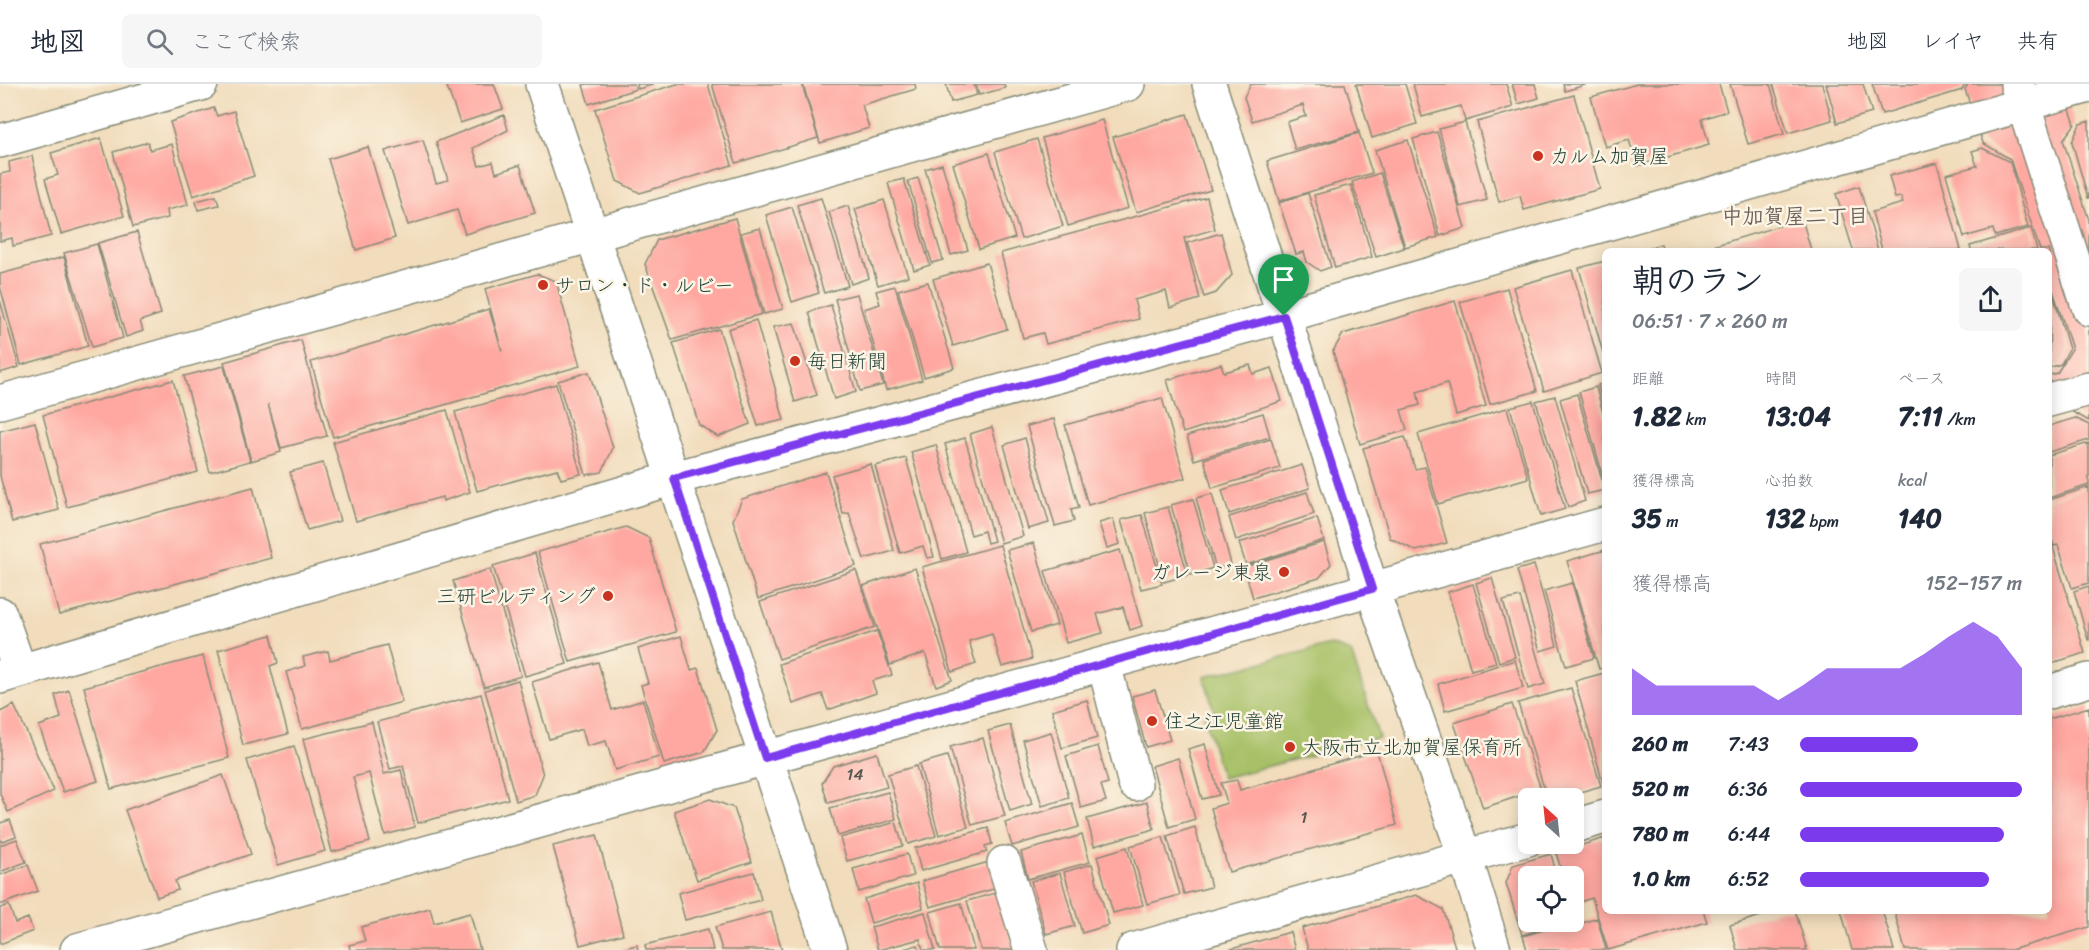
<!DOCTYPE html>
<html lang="ja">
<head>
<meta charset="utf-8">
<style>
	body { margin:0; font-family:Sriracha,"Klee One",sans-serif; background:#f6f6f7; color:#1f2937; height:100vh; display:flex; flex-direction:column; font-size:22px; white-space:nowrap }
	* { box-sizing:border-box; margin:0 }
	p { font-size:20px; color:#747a83 }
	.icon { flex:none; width:33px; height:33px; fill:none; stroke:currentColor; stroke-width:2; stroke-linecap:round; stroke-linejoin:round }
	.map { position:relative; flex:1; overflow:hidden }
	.details { position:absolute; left:1602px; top:164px; width:450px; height:666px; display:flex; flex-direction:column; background:#fff; border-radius:9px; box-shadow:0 3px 15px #0003 }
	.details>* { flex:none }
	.needle { width:39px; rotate:333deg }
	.buttons { position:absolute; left:1518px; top:704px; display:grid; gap:12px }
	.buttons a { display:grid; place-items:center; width:66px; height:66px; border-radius:9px; background:#fff; box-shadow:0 3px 15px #0003; font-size:30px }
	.pin { position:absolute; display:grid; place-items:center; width:51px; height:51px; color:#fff; margin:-62px -26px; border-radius:50% 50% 50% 0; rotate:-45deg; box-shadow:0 0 6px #0007 }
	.pin .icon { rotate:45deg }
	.round { display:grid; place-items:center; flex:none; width:63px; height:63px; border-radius:9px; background:#f6f6f7 }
	.headline { display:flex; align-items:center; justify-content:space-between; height:102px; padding:0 30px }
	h1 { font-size:33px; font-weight:800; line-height:45px }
	.metrics { display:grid; grid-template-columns:repeat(3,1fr); gap:9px; height:102px; padding:6px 30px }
	.metrics div { display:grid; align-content:center }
	.metrics b { font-size:26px; font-weight:800 }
	.metrics small { font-size:16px; font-weight:400 }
	.metrics p { font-size:16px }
	.chart { height:168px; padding:12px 30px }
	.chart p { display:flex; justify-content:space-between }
	.chart svg { width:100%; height:108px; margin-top:6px; fill:#7c3aed; opacity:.7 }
	ul { padding:0 30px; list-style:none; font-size:20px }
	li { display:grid; grid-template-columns:96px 72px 1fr; align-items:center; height:45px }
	li i { height:15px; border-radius:8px; background:#7c3aed }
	header { display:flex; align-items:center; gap:36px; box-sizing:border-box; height:84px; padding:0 30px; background:#fff; border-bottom:2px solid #e0e1e3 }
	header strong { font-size:28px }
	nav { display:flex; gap:33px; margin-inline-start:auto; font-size:21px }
	.search { width:420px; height:54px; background:#f6f6f7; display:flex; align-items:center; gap:15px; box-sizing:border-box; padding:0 21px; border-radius:9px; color:#747a83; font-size:22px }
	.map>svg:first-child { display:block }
</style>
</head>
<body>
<header>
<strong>地図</strong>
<div class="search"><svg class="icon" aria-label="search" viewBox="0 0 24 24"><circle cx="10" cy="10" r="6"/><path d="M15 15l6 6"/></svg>ここで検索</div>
<nav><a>地図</a><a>レイヤ</a><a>共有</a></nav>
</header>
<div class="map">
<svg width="2089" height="866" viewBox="0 0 2089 866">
	<rect width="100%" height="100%" fill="#fcf5e5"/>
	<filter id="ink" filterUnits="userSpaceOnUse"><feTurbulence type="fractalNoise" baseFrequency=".0167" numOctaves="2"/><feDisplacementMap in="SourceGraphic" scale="12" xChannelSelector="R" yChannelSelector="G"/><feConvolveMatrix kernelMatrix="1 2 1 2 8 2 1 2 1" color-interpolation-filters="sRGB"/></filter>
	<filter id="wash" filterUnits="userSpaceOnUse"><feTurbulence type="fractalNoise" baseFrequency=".008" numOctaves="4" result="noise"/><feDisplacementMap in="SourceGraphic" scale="24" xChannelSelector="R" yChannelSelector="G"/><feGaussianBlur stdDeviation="1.35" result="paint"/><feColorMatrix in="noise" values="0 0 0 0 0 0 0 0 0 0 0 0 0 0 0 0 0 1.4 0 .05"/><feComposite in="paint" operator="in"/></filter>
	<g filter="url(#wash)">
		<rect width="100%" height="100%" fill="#f1dcbb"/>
		<path fill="#a8c167" stroke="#647f4e" stroke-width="1.5" d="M 1330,561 L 1351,568 L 1379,654 L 1222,694 L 1204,631 L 1214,627 L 1204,593 Z"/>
		<g id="blocks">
			<path fill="#fea8a1" d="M 446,0 L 494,0 L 503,25 L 460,39 Z
				M 587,0 L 634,0 L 636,5 L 589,20 L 583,1 Z
				M 637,0 L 652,0 L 652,1 L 638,5 Z
				M 677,0 L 708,0 L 732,81 L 640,109 L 617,97 L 595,25 Z
				M 712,0 L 802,0 L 818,54 L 736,79 Z
				M 803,0 L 915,0 L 916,5 L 862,21 L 869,44 L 820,59 Z
				M 946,0 L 974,0 L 977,11 L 951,18 Z
				M 976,0 L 1004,0 L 1005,4 L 979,11 Z
				M 1251,0 L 1345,0 L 1359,48 L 1295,66 L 1287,38 L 1306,32 L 1303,21 L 1252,37 L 1244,13 Z
				M 1356,0 L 1405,0 L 1417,40 L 1372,54 Z
				M 1413,0 L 1506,0 L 1513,23 L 1465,37 L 1461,22 L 1422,33 Z
				M 1512,0 L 1535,0 L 1539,14 L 1518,20 Z
				M 1563,0 L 1585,0 L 1585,1 L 1565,7 Z
				M 1637,0 L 1719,0 L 1727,27 L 1702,35 L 1709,61 L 1637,82 L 1629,56 L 1605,63 L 1591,13 Z
				M 1730,0 L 1770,0 L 1784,50 L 1748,60 Z
				M 1773,0 L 1822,0 L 1832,36 L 1788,49 Z
				M 1826,0 L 1863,0 L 1872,29 L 1837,39 Z
				M 1872,0 L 1965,0 L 1962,6 L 1882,30 Z
				M 1968,0 L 2061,0 L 2075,40 L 2063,56 L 2089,136 L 2089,337 L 2071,327 L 2049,333 L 2049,291 L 2057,289 L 2072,265 L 2049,194 L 2049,166 L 2040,166 L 2010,75 L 1983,59 L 1965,5 Z
				M 1574,11 L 1600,105 L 1524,126 L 1520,112 L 1499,118 L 1477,38 Z
				M 214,24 L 217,32 L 234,27 L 254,92 L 193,112 L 170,38 Z
				M 1187,30 L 1211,106 L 1136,128 L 1113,53 Z
				M 504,31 L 508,46 L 473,64 L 479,82 L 493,78 L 496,89 L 520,81 L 535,129 L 465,150 L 457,126 L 408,141 L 385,67 L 423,56 L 436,99 L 448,96 L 436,58 Z
				M 1102,36 L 1128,124 L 1068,142 L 1042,54 Z
				M 2089,37 L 2089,114 L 2088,114 L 2072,58 L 2080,40 Z
				M 1465,38 L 1487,116 L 1460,123 L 1439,45 Z
				M 1437,48 L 1465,144 L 1440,152 L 1413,55 Z
				M 1359,49 L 1372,89 L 1279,117 L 1267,77 Z
				M 101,54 L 124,132 L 61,150 L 45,95 L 58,91 L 51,69 Z
				M 1037,55 L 1063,142 L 1021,155 L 995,68 Z
				M 1408,56 L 1438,153 L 1405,163 L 1375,66 Z
				M 148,58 L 150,66 L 172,60 L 188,121 L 167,126 L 168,134 L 133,143 L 113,68 Z
				M 368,63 L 395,154 L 356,166 L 328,75 Z
				M 1982,64 L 2010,78 L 2028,143 L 1995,152 L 1993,145 L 1964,153 L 1946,90 L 1977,82 L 1972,67 Z
				M 989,69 L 1015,154 L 979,165 L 953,80 Z
				M 32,72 L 51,152 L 13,162 L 12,154 L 0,157 L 0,90 L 10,88 L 9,78 Z
				M 1937,79 L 1961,166 L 1882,166 L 1872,128 L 1903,119 L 1901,113 L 1895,114 L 1889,92 Z
				M 942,80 L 968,166 L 951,171 L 925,85 Z
				M 1380,89 L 1404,164 L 1376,173 L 1352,98 Z
				M 918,94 L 943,176 L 932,179 L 908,97 Z
				M 904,95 L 930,181 L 914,186 L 888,99 Z
				M 1351,101 L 1372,173 L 1335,184 L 1314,111 Z
				M 1859,102 L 1878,166 L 1853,166 L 1836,110 Z
				M 1308,109 L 1331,183 L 1320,187 L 1307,178 L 1304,168 L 1296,170 L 1279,119 Z
				M 216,112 L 219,121 L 198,126 L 196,117 Z
				M 1207,113 L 1215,145 L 1184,154 L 1200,215 L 1170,224 L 1166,207 L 1134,216 L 1139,235 L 1046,260 L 1043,249 L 1023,254 L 1001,169 Z
				M 821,114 L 848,202 L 824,209 L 797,121 Z
				M 884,116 L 908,192 L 878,201 L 855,125 Z
				M 848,122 L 869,194 L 851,200 L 829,128 Z
				M 792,123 L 819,209 L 792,218 L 766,131 Z
				M 735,134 L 762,230 L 672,256 L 645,180 L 657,156 Z
				M 1802,135 L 1811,166 L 1703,166 L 1703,165 Z
				M 760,144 L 783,225 L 764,230 L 741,149 Z
				M 2031,144 L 2037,166 L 1971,166 L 1970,162 Z
				M 137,148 L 161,230 L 140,237 L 143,247 L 126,253 L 98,159 Z
				M 1221,149 L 1232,191 L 1216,209 L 1204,213 L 1187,159 Z
				M 97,160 L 123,254 L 92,263 L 64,169 Z
				M 1661,160 L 1663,166 L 1642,166 Z
				M 64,173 L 88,262 L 21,281 L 0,202 L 0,190 Z
				M 1605,177 L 1605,272 L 1604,272 L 1579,184 Z
				M 987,179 L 1007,245 L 953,262 L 933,195 Z
				M 1572,186 L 1602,289 L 1544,307 L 1513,203 Z
				M 537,190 L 556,197 L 580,282 L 333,353 L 311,278 L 489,225 L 502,267 L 485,205 Z
				M 928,198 L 954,284 L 924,293 L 898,206 Z
				M 2050,200 L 2069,265 L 2061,280 L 2049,284 Z
				M 895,202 L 922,296 L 886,306 L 864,225 L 880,220 L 876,207 Z
				M 1507,204 L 1537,307 L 1490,320 L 1460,218 Z
				M 857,210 L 883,301 L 860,307 L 835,215 Z
				M 0,216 L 19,283 L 0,289 Z
				M 1455,217 L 1486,322 L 1456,331 L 1447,299 L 1417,308 L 1420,321 L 1401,326 L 1407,346 L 1360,360 L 1333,267 L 1343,250 Z
				M 831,221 L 856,308 L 834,315 L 809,228 Z
				M 756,236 L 784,336 L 758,342 L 728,245 Z
				M 794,239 L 817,311 L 795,318 L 773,243 Z
				M 719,245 L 750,340 L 718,353 L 699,341 L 673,259 Z
				M 301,256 L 327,352 L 281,364 L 268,320 L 281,368 L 251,377 L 224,278 Z
				M 1221,280 L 1224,288 L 1250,281 L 1253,290 L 1272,284 L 1282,317 L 1183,349 L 1167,296 Z
				M 224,282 L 250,377 L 210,388 L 184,292 Z
				M 589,288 L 613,364 L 602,388 L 586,391 L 558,297 Z
				M 173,296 L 198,388 L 67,423 L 43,331 Z
				M 1605,299 L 1605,325 L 1604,325 L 1598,301 Z
				M 556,300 L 581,390 L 561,395 L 557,385 L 477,407 L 455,328 Z
				M 1596,303 L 1605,336 L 1604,396 L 1579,308 Z
				M 1577,310 L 1605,406 L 1587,410 L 1560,315 Z
				M 1555,312 L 1585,417 L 1568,423 L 1536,317 Z
				M 1162,314 L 1185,394 L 1088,421 L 1065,341 Z
				M 1533,317 L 1565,425 L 1541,432 L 1510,323 Z
				M 1507,324 L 1528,394 L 1438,420 L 1418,350 Z
				M 447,326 L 470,408 L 443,417 L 442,413 L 356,437 L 333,358 Z
				M 1263,329 L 1270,353 L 1194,376 L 1187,352 Z
				M 2075,334 L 2089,341 L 2089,356 L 2049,368 L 2049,342 Z
				M 1054,335 L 1079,424 L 1071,426 L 1074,437 L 1055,442 L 1027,342 Z
				M 35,338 L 59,426 L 12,438 L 0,392 L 0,347 Z
				M 992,343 L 1023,452 L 1001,459 L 970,350 Z
				M 1405,353 L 1415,385 L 1425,383 L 1447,459 L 1416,467 L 1390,454 L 1363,364 Z
				M 965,354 L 994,457 L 987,459 L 984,447 L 971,451 L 945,360 Z
				M 1025,354 L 1049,439 L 1028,445 L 1004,361 Z
				M 1271,355 L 1280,384 L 1212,404 L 1204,375 Z
				M 2089,359 L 2089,401 L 2049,414 L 2049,371 Z
				M 936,361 L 966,468 L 942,475 L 911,368 Z
				M 906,374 L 934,473 L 927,474 L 923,462 L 900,469 L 875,382 Z
				M 323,379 L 340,437 L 307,446 L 290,388 Z
				M 871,380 L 894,467 L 864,475 L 849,429 L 843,430 L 832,391 Z
				M 1302,381 L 1310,404 L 1229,430 L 1222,406 Z
				M 826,388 L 856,482 L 758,515 L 733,436 L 742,415 Z
				M 253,403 L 271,474 L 59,531 L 40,460 Z
				M 2089,403 L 2089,499 L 2072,504 L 2058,461 L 2054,462 L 2049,447 L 2049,416 Z
				M 1307,408 L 1314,430 L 1236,456 L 1229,433 Z
				M 1212,410 L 1231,480 L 1216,485 L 1196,414 Z
				M 1193,415 L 1213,484 L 1191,491 L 1171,421 Z
				M 1168,423 L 1188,491 L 1164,498 L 1145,429 Z
				M 1142,431 L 1162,500 L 1141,505 L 1121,436 Z
				M 1317,434 L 1324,456 L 1246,481 L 1239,459 Z
				M 1113,435 L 1120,460 L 1107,464 L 1099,439 Z
				M 626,443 L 649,454 L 676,548 L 570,578 L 538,468 Z
				M 1324,458 L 1331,480 L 1319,494 L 1253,514 L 1244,483 Z
				M 1034,459 L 1057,541 L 1031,548 L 1007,466 Z
				M 2052,460 L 2085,569 L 2049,580 L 2049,461 Z
				M 1000,461 L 1032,575 L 1002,583 L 992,550 L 969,557 L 976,580 L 952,588 L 922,483 Z
				M 1120,466 L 1142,542 L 1130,546 L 1123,523 L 1097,530 L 1103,549 L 1066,559 L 1045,487 Z
				M 1605,466 L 1605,584 L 1599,585 L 1567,477 Z
				M 535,469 L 567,580 L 525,592 L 493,482 Z
				M 1534,481 L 1557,562 L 1540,567 L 1517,486 Z
				M 915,484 L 952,596 L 936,602 L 925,569 L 890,581 L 863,502 Z
				M 490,485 L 521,592 L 484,603 L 453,497 Z
				M 856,486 L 875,543 L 779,575 L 760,518 Z
				M 1492,494 L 1515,573 L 1499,578 L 1476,499 Z
				M 1572,499 L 1594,574 L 1566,582 L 1544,507 Z
				M 1473,500 L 1496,579 L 1471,586 L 1448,508 Z
				M 2089,502 L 2089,556 L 2088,556 L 2074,507 Z
				M 1520,513 L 1545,600 L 1528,605 L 1503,517 Z
				M 877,547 L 892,591 L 872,597 L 876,609 L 828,626 L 822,610 L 793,620 L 779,580 Z
				M 271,551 L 278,579 L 270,582 L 288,650 L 243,661 L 218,566 Z
				M 681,552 L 691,586 L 698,584 L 717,646 L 704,668 L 664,680 L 641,601 L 648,599 L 638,565 Z
				M 387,561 L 402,618 L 302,645 L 286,588 L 305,582 L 303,573 L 328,567 L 330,576 Z
				M 203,572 L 229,674 L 111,705 L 84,603 Z
				M 1515,576 L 1523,604 L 1445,627 L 1438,600 Z
				M 598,578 L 612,626 L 643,616 L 659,673 L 615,686 L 606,657 L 587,662 L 582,645 L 549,655 L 532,598 Z
				M 1604,589 L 1605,593 L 1604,703 L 1575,597 Z
				M 518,596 L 543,691 L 535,711 L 516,717 L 485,606 Z
				M 1571,604 L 1601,702 L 1559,714 L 1547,714 L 1518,619 Z
				M 69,606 L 98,697 L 63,708 L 39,642 L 61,634 L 55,611 Z
				M 1155,606 L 1170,656 L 1146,663 L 1132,612 Z
				M 481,610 L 508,715 L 418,739 L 403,682 L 390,685 L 377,638 Z
				M 1087,616 L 1097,654 L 1062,664 L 1052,626 Z
				M 1512,620 L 1541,705 L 1483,724 L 1454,639 Z
				M 14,621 L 54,707 L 8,728 L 0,710 L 0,628 Z
				M 2089,623 L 2089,843 L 2011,866 L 1905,866 L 1894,826 L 2049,826 L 2049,635 Z
				M 372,638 L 384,690 L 401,686 L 415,743 L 385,751 L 369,689 L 353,693 L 370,758 L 332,768 L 303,655 Z
				M 1010,641 L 1032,720 L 1010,727 L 988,647 Z
				M 1051,648 L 1069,714 L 1042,722 L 1023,656 Z
				M 983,654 L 1005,732 L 972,741 L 950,663 Z
				M 1205,660 L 1219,711 L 1202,715 L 1188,665 Z
				M 294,662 L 325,767 L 278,781 L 247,676 Z
				M 1098,662 L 1108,699 L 1101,701 L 1106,717 L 1081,724 L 1066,672 Z
				M 1377,667 L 1397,741 L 1229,788 L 1211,724 L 1227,719 L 1221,699 L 1237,696 L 1240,706 Z
				M 877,669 L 887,703 L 828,719 L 822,699 L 833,682 Z
				M 947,672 L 968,743 L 939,751 L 919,680 Z
				M 1178,674 L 1195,735 L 1169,743 L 1152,682 Z
				M 916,682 L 936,752 L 908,760 L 888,690 Z
				M 223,691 L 251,770 L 175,797 L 178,806 L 157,813 L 125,726 Z
				M 888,708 L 896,735 L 838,752 L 830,724 Z
				M 710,715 L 734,724 L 752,778 L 697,796 L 674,727 Z
				M 1147,718 L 1154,745 L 1094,762 L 1087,735 Z
				M 1072,719 L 1079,743 L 1012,762 L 1005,739 Z
				M 10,736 L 16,752 L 0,758 L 0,739 Z
				M 896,738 L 903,762 L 847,777 L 840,754 Z
				M 1195,743 L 1211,803 L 1184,810 L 1167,752 Z
				M 988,744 L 992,760 L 985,762 L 987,768 L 921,787 L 915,764 Z
				M 597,751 L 623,850 L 580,861 L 553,762 Z
				M 1082,751 L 1090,778 L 1028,795 L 1021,768 Z
				M 1163,753 L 1180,811 L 1147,820 L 1130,762 Z
				M 1605,754 L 1605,826 L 1703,826 L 1707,838 L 1608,866 L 1592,814 L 1574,820 L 1574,792 L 1563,792 L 1556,769 Z
				M 17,755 L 26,778 L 0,788 L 0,761 Z
				M 1127,763 L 1143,821 L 1113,829 L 1097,772 Z
				M 907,770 L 913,792 L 859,808 L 853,785 Z
				M 1551,770 L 1557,792 L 1528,792 L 1528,837 L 1565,838 L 1522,851 L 1506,799 L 1513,781 Z
				M 989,778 L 997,804 L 930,823 L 922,797 Z
				M 1092,780 L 1109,841 L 1082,849 L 1064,788 Z
				M 28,781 L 38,807 L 0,821 L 0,791 Z
				M 754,788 L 761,816 L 685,836 L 678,809 Z
				M 1060,789 L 1075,842 L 1046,850 L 1031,797 Z
				M 917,799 L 923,824 L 871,839 L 864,815 Z
				M 999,808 L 1015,866 L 981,866 L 967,817 Z
				M 1416,811 L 1443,825 L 1456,866 L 1308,866 L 1302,844 Z
				M 961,819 L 974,866 L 940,866 L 930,828 Z
				M 9,821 L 15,839 L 28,834 L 33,847 L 0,860 L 0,824 Z
				M 430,824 L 434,839 L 470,829 L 480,866 L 350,866 L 349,861 L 365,857 L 361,843 Z
				M 1781,826 L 1795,826 L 1807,866 L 1737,866 L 1730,841 Z
				M 1841,826 L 1882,826 L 1894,866 L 1852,866 Z
				M 771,828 L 782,866 L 722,866 L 715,843 Z
				M 925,828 L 935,866 L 923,866 L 920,855 L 878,866 L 871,843 Z
				M 1597,834 L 1606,866 L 1527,866 L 1523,852 L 1570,838 L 1571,843 Z
				M 708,845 L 713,866 L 646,866 L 645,861 Z
				M 1290,848 L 1295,866 L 1231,866 L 1231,865 Z
				M 637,861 L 638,866 L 621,866 L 621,865 Z
				M 918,861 L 919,866 L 903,866 L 903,865 Z"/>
		</g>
	</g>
	<g filter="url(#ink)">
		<use href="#blocks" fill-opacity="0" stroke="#888c78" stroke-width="1.5"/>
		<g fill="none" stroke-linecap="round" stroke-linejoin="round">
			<defs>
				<path id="minor" d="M 542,0 L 830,866
					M 1209,0 L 1372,505 L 1465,773 L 1494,866
					M 2017,1 L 2089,225
					M 0,57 L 201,0
					M 2049,316 L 2089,305
					M 0,318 L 1128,0
					M 0,530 L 20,587
					M 1104,580 L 1135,700
					M 0,593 L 674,394 L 1284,232 L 2089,2
					M 2049,608 L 2089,596
					M 1574,742 L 1605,733
					M 1004,779 L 1031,866
					M 77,866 L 1605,440
					M 1133,866 L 1528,755"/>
			</defs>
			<use href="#minor" stroke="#888c78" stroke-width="36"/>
			<use href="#minor" stroke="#fff" stroke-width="33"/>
		</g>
	</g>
	<g fill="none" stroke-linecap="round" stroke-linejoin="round" filter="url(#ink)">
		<defs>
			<path id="route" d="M 1284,232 L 1372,505 L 765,674 L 674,394 Z"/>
		</defs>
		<use href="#route" stroke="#fff" stroke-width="12"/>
		<use href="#route" stroke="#7c3aed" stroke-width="8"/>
	</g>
	<g fill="#c8321e" stroke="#fcf5e5" stroke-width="2">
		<circle cx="1538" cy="72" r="6"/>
		<circle cx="543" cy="201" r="6"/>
		<circle cx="795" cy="277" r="6"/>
		<circle cx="1284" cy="488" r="6"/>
		<circle cx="608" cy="512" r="6"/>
		<circle cx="1152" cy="637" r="6"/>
		<circle cx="1290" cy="663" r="6"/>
	</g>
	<g text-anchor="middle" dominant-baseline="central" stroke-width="5" stroke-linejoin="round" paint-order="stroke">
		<g font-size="16" fill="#57584f">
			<text x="855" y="690">14</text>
			<text x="1304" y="733">1</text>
		</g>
		<g font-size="20" fill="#1f3d34" stroke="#fcf5e5" text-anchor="start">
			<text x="1550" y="72">カルム加賀屋</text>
			<text x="555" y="201">サロン・ド・ルビー</text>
			<text x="807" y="277">毎日新聞</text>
			<text x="1272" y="488" text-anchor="end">ガレージ東泉</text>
			<text x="596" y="512" text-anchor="end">三研ビルディング</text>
			<text x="1164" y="637">住之江児童館</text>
			<text x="1302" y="663">大阪市立北加賀屋保育所</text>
		</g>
		<g font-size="21" font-weight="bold" fill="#6d625a" stroke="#fcf5e5">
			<text x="1795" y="132">中加賀屋二丁目</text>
		</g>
	</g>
</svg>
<div class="buttons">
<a><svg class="needle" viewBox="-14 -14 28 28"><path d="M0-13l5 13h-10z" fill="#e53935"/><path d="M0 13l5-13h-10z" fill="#747a83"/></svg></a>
<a><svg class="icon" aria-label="locate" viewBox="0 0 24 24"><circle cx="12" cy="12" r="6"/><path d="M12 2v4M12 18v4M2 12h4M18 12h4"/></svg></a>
</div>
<div class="pin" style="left:1284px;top:232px;background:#1e9e55"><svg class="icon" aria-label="arrive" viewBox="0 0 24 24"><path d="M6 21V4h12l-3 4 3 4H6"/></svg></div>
<section class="details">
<div class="headline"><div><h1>朝のラン</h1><p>06:51 · 7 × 260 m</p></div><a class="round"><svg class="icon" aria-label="share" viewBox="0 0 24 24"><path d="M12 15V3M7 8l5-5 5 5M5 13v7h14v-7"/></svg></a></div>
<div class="metrics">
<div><p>距離</p><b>1.82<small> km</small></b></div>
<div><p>時間</p><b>13:04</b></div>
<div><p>ペース</p><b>7:11<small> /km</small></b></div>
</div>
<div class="metrics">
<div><p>獲得標高</p><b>35<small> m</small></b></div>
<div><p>心拍数</p><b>132<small> bpm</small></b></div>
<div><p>kcal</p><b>140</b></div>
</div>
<div class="chart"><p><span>獲得標高</span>152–157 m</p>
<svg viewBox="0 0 160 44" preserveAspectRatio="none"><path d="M0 44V25L10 32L20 32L30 32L40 32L50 32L60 38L70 32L80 25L90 25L100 25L110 25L120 19L130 12L140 6L150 12L160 25V44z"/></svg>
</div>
<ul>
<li><b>260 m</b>7:43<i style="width:53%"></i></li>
<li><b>520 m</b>6:36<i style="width:100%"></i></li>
<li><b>780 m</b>6:44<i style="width:92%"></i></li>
<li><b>1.0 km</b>6:52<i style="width:85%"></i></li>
</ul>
</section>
</div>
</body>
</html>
